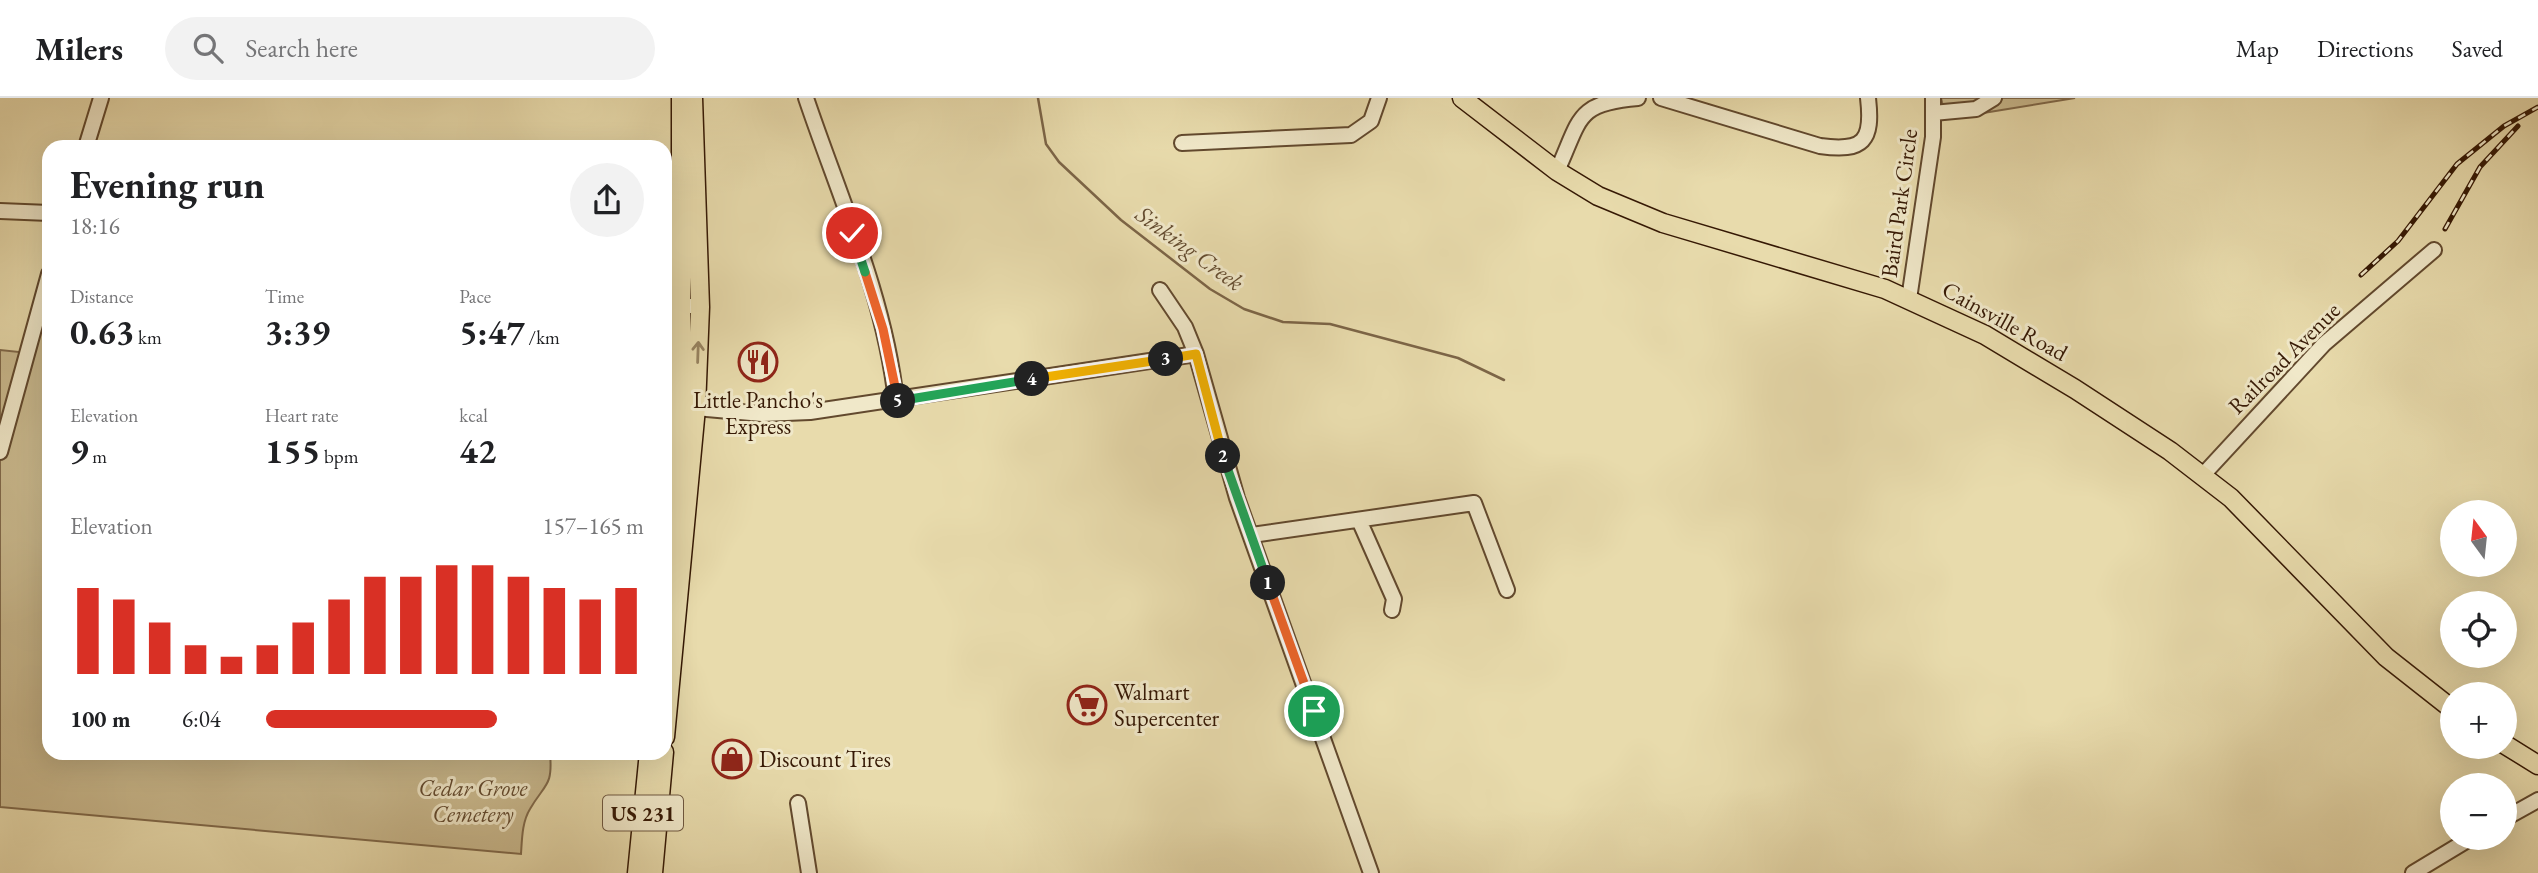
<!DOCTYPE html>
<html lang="en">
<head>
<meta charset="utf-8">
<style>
	body { margin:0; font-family:"EB Garamond",serif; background:#f2f2f2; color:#202124; height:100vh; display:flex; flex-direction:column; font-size:26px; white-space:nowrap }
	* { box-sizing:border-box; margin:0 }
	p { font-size:23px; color:#757577 }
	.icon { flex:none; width:38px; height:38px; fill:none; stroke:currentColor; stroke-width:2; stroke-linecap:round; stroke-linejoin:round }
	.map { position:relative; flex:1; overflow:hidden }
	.details { position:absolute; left:42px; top:42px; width:630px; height:620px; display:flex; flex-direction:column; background:#fff; border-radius:21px; box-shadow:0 7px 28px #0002 }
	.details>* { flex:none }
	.needle { width:46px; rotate:345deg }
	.fabs { position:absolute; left:2440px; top:402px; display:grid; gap:14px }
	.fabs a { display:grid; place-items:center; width:77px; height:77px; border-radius:50%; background:#fff; box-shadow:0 7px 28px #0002; font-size:35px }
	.pin { position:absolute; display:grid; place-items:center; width:60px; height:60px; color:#fff; margin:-30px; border:4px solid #fff; border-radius:50%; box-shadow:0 2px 7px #0007 }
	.km { position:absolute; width:35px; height:35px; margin:-18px; border-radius:50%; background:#222; color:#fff; font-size:19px; line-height:35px; text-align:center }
	.round { display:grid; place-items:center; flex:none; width:74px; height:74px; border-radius:37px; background:#f2f2f2 }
	.overview { display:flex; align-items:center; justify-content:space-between; height:119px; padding:0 28px }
	h1 { font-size:38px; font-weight:700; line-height:52px }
	.figures { display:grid; grid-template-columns:repeat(3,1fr); gap:10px; height:119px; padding:7px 28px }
	.figures div { display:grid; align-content:center }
	.figures b { font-size:35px; font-weight:700 }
	.figures small { font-size:19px; font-weight:400 }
	.figures p { font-size:19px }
	.chart { height:196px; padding:14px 28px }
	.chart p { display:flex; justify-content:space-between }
	.chart svg { width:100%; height:126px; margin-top:7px; stroke:#d93025; stroke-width:6 }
	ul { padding:0 28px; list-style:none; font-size:23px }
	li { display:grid; grid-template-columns:112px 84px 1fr; align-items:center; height:52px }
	li i { height:18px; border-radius:9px; background:#d93025 }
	header { display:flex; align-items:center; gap:42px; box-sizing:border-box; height:98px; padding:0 35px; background:#fff; border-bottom:2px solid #e0e0e0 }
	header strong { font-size:33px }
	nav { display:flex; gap:38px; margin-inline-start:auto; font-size:24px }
	.search { width:490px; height:63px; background:#f2f2f2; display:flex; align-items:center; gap:18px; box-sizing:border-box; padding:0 24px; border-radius:38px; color:#757577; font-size:26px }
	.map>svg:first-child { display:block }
</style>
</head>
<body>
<header>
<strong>Milers</strong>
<div class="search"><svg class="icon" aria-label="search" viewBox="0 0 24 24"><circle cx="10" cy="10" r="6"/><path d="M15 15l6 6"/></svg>Search here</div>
<nav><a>Map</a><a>Directions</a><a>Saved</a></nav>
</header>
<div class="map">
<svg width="2538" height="775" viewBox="0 0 2538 775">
	<rect width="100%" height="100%" fill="#e8dbac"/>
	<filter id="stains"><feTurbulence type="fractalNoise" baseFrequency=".00286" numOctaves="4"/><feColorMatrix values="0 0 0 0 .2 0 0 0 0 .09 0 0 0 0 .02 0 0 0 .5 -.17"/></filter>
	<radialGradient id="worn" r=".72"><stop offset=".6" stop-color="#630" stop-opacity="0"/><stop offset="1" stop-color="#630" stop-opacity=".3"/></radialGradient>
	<path fill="#caba8f" stroke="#80694a" stroke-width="2" d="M 1941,0 L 2075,0 L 1946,21 Z
		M 37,221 L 49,225 L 49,654 L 550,655 C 553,689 545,685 530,711 C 522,724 522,741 521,756 L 0,709 L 0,252 L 28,255 Z"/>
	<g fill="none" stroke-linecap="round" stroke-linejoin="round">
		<path stroke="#7c6547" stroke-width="2.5" d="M 1038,0 L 1046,46 L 1059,64 L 1121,122 L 1210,191 L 1244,211 L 1283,224 L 1330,226 L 1458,260 L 1504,282"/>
		<defs>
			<path id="minor" d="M 806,0 C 839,98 885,199 896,303
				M 1661,0 L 1820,48 C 1864,54 1873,43 1868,0
				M 1933,15 L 1976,11 L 1994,0
				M 1182,45 L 1351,37 L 1371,23 L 1379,0
				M 86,49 L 101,0
				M 1557,73 C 1581,21 1575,5 1638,0
				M 0,113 L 49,115
				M 1160,192 L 1185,229 L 1196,256 L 1237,400 L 1371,775
				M 1909,201 L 1933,39 L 1933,0
				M 665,208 L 691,208
				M 696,310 L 762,316 L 810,314 L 1196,256
				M 0,354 L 49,176
				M 2202,378 L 2324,246 L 2434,152
				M 1359,422 L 1394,501 L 1392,512
				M 1252,437 L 1474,405 L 1507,492
				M 798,705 L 809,775
				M 2504,721 L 2538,702
				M 2413,775 L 2471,740"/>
			<path id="major" d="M 1462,0 L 1557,73 L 1598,98 L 1663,125 L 1885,191 L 1985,237 L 2075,291 L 2170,353 L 2231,400 L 2386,559 L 2452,611
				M 665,488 L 681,297 L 681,0
				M 665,639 L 696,310 L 700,209 L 693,0
				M 2504,646 L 2538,667
				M 637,775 L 649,654
				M 653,775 L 664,654"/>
		</defs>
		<use href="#minor" stroke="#62492e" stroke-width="18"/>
		<use href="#major" stroke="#351804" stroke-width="21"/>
		<use href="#minor" stroke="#f0e8c9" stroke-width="14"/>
		<use href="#major" stroke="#e8dbac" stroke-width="18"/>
		<defs>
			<path id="rail" d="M 2445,131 L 2480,69 L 2518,28
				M 2361,177 L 2398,143 L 2457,66 L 2504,28 L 2538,9"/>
		</defs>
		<use href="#rail" stroke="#351804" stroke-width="5"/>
		<use href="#rail" stroke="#f0e8c9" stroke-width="2.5" stroke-dasharray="8" stroke-linecap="butt"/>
	</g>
	<defs><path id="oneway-shaft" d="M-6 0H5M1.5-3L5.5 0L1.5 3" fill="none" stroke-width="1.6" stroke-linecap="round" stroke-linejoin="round" transform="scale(1.75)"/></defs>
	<use stroke="#978360" href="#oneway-shaft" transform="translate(698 254) rotate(-88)"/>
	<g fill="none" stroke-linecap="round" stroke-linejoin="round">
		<defs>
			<path id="split-1" d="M 1268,485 L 1314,613"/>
			<path id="split-2" d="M 1223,358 L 1268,485"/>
			<path id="split-3" d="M 1166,261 L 1196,256 L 1223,358"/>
			<path id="split-4" d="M 1032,281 L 1166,261"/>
			<path id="split-5" d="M 898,303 L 1032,281"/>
			<path id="split-6" d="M 865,174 L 883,231 L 898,303"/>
			<path id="split-7" d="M 852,135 L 865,174"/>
		</defs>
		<use href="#split-1" stroke="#fff" stroke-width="14"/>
		<use href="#split-2" stroke="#fff" stroke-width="14"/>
		<use href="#split-3" stroke="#fff" stroke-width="14"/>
		<use href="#split-4" stroke="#fff" stroke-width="14"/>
		<use href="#split-5" stroke="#fff" stroke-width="14"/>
		<use href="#split-6" stroke="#fff" stroke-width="14"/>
		<use href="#split-7" stroke="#fff" stroke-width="14"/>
		<use href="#split-1" stroke="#f0652b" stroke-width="9"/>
		<use href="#split-2" stroke="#22a559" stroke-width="9"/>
		<use href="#split-3" stroke="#f5b400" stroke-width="9"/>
		<use href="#split-4" stroke="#f5b400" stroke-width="9"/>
		<use href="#split-5" stroke="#22a559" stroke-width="9"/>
		<use href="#split-6" stroke="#f0652b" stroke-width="9"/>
		<use href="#split-7" stroke="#22a559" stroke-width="9"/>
	</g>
	<defs>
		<symbol id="restaurant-ring" viewBox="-11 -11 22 22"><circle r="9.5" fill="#f0e8c9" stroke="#8f2418" stroke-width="1.5"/><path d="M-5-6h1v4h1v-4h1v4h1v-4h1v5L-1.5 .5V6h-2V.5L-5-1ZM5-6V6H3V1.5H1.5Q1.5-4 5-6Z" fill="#8f2418"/></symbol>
		<symbol id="supermarket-ring" viewBox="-11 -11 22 22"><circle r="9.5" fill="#f0e8c9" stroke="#8f2418" stroke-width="1.5"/><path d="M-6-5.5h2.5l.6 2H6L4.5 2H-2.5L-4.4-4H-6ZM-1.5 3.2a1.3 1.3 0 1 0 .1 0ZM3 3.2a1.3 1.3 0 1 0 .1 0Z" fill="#8f2418"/></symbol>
		<symbol id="shop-ring" viewBox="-11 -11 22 22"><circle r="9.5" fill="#f0e8c9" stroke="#8f2418" stroke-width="1.5"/><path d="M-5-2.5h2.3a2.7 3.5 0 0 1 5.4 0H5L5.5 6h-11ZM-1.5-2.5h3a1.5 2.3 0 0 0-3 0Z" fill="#8f2418"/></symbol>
	</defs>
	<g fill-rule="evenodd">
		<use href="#restaurant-ring" x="736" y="242" width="44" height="44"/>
		<use href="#supermarket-ring" x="1065" y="585" width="44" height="44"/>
		<use href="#shop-ring" x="710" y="639" width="44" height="44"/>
	</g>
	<g text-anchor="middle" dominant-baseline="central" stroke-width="6" stroke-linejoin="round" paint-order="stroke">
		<rect fill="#f0e8c9" stroke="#6d563f" stroke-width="2" x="603" y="697.5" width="80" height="35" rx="5"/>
		<g font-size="21" font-weight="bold" fill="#351804">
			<text x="643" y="715">US 231</text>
		</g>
		<g font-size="23" fill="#351804" stroke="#f0e8c9">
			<text transform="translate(1899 105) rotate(-82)">Baird Park Circle</text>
			<text transform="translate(2005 223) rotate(29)">Cainsville Road</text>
			<text transform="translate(2284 260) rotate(-45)">Railroad Avenue</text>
		</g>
		<g font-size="23" fill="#351804" stroke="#f0e8c9" text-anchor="start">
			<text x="758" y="302" text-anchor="middle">Little Pancho's<tspan x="758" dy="26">Express</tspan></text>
			<text x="1114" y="594">Walmart<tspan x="1114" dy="26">Supercenter</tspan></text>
			<text x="759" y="661">Discount Tires</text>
		</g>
		<g font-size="23" font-style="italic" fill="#62492e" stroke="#f0e8c9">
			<text x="473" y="690">Cedar Grove<tspan x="473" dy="26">Cemetery</tspan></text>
		</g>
		<g font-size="24" font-style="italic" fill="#644c30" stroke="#f0e8c9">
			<text transform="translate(1190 150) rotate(36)">Sinking Creek</text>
		</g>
	</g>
	<rect width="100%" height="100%" filter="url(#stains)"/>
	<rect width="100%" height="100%" fill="url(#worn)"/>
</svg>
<div class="fabs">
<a><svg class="needle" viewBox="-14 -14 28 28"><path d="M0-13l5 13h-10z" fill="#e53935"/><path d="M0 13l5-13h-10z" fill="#757577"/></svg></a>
<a><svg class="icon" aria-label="locate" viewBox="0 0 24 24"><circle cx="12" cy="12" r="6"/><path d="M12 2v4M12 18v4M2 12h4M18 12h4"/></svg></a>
<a>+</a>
<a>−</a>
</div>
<div class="pin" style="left:1314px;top:613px;background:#1e9e55"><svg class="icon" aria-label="arrive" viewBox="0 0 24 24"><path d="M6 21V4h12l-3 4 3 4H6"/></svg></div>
<div class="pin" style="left:852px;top:135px;background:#d93025"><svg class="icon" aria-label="check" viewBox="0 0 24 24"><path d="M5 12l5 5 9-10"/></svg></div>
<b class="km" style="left:1268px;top:485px">1</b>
<b class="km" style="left:1223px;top:358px">2</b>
<b class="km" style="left:1166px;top:261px">3</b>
<b class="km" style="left:1032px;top:281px">4</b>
<b class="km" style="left:898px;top:303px">5</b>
<section class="details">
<div class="overview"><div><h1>Evening run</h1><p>18:16</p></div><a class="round"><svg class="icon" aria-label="share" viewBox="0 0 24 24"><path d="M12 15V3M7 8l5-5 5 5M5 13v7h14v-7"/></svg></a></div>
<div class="figures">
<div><p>Distance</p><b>0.63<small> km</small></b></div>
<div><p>Time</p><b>3:39</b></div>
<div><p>Pace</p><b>5:47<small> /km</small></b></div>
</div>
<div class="figures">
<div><p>Elevation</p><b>9<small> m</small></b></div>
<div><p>Heart rate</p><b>155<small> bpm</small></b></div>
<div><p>kcal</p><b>42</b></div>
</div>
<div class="chart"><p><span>Elevation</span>157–165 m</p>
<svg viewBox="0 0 160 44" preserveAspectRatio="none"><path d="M5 44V14M15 44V18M25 44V26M35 44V34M45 44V38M55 44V34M65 44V26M75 44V18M85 44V10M95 44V10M105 44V6M115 44V6M125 44V10M135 44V14M145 44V18M155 44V14"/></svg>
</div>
<ul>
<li><b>100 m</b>6:04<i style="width:61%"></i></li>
</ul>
</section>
</div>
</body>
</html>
